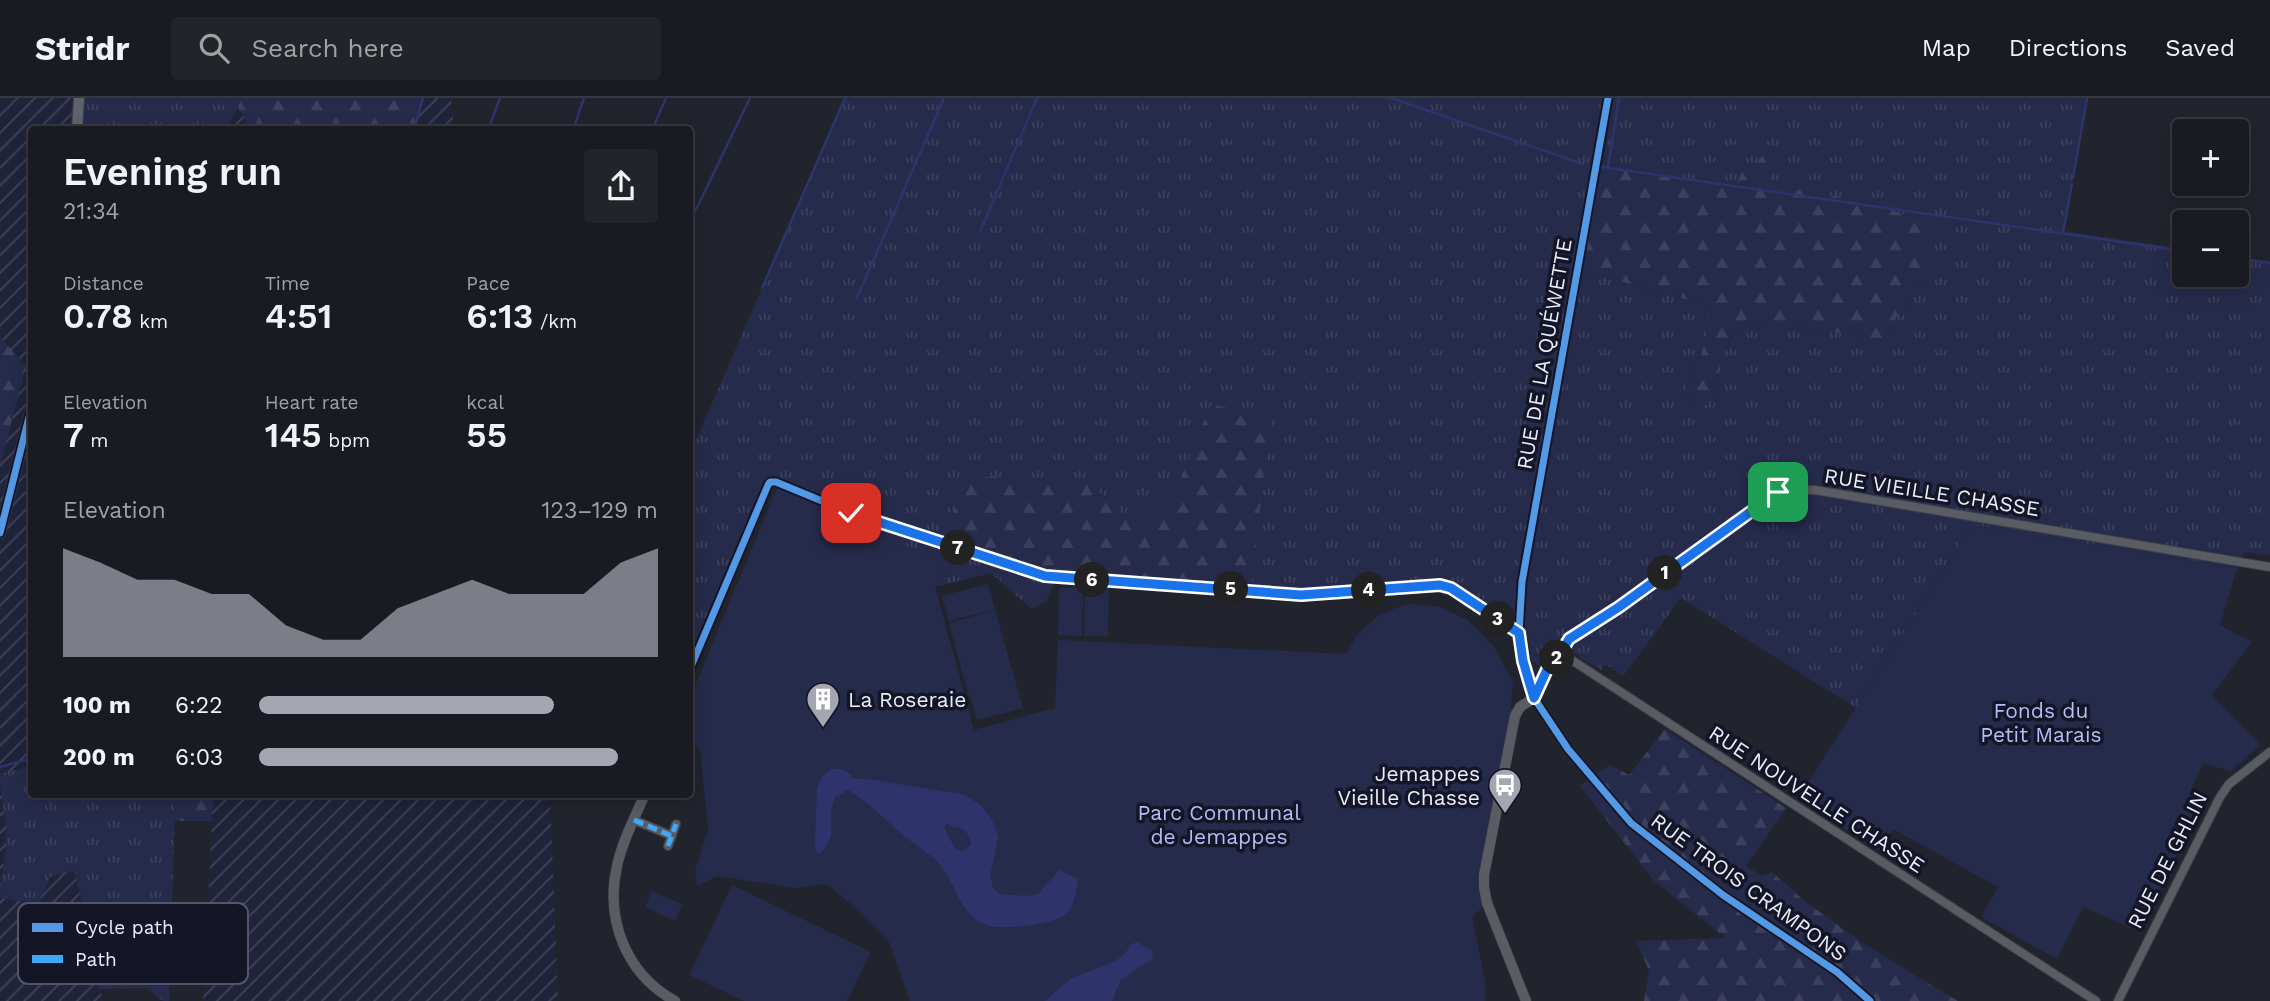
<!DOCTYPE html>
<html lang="en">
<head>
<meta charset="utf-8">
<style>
	body { margin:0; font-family:"Work Sans",sans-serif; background:#23242a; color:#f1f3f6; height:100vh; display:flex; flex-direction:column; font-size:26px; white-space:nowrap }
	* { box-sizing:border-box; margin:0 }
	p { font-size:23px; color:#9fa1a5 }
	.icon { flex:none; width:38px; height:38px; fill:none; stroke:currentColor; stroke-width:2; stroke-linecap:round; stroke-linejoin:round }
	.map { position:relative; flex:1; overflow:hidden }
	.sheet { position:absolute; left:28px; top:28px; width:665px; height:672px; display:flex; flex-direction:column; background:#1a1b22; border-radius:7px; box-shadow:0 4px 18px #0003,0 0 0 2px #383940 }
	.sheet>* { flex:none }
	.tools { position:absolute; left:2172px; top:21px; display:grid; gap:14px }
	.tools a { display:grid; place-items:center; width:77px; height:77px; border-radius:7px; background:#1a1b22; box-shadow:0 4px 18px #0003,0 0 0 2px #383940; font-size:35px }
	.pin { position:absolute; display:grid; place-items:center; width:60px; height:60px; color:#fff; margin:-30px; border-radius:14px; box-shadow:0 4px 10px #0006 }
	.km { position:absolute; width:35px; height:35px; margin:-18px; border-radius:50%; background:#222; color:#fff; font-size:19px; line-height:35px; text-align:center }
	.round { display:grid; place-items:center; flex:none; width:74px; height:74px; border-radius:7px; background:#23242a }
	.headline { display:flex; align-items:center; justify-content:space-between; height:119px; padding:0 35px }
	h1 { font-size:38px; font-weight:600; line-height:52px }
	.stats { display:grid; grid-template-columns:repeat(3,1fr); gap:10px; height:119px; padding:7px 35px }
	.stats div { display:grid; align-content:center }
	.stats b { font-size:35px; font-weight:600 }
	.stats small { font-size:19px; font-weight:400 }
	.stats p { font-size:19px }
	.chart { height:196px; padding:14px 35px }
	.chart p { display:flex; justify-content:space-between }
	.chart svg { width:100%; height:126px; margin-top:7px; fill:#a4a7b2; opacity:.7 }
	ul { padding:0 35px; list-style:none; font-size:23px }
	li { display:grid; grid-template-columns:112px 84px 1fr; align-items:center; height:52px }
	li i { height:18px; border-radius:9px; background:#a4a7b2 }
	header { display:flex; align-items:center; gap:42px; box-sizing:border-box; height:98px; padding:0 35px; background:#1a1b22; border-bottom:2px solid #383940 }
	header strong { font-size:33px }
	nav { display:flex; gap:38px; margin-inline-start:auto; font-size:24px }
	.search { width:490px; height:63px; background:#23242a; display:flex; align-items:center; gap:18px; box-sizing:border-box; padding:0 24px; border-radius:7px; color:#9fa1a5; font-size:26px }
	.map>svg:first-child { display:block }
</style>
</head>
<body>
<header>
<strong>Stridr</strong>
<div class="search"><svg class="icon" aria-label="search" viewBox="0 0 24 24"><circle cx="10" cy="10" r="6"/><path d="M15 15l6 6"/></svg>Search here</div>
<nav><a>Map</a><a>Directions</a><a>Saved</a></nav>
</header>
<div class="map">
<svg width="2270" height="903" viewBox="0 0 2270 903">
	<defs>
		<pattern id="industrial-furrows" width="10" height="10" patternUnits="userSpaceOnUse" patternTransform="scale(1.75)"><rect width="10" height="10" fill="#20243b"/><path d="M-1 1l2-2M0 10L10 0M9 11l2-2" fill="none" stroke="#414458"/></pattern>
		<pattern id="grass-tufts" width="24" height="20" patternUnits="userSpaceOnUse" patternTransform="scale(1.75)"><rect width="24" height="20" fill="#272b4b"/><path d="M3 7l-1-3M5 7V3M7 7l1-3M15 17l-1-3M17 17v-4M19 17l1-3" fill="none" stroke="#3c405d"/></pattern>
		<pattern id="forest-firs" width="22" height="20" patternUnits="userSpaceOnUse" patternTransform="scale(1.75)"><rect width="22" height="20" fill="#272b4b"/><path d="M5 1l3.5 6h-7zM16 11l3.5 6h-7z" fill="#3c405d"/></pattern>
	</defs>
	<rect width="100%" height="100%" fill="#22242d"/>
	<path fill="url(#industrial-furrows)" d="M 0,0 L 451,0 L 454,31 L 32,32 L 32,696 L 550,697 L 558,903 L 203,903 L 212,723 L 175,723 L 169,903 L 163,903 L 147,890 L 99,891 L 103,903 L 0,903 Z"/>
	<path fill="url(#grass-tufts)" d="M 79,0 L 242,0 L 227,31 L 77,32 Z
		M 845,0 L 1608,0 L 1577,171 L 1708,207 L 1708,230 L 1701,258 L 1693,264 L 1687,289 L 1690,310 L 1715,298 C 1721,265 1722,250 1743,222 L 1881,241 L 1923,183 L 1768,94 L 1771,48 L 1756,65 L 1744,70 L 1735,88 L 1602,69 L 1614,0 L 2087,0 L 2064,133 L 2184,151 L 2184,177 L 2236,177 L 2237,159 L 2270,164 L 2270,457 L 2244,454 L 2238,470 L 1972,427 L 1856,610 L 1681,500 L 1623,578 L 1605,566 L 1601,572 L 1550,541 L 1540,568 L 1531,561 L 1529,541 L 1451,490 L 1332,495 L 1056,479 L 1047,502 L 1032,511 L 991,475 L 934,489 L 952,468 L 763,385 L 690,558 L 690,348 L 693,349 Z
		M 31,668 L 32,696 L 175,697 L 169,903 L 163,903 L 147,890 L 99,891 L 75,816 L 84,813 L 74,773 L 51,778 L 38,806 L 0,800 C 0,777 7,755 6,732 C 5,713 0,695 0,676 Z
		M 246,697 L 320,697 L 270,700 Z"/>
	<path fill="url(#forest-firs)" d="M 242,0 L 423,0 L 414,32 L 250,31 L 238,9 Z
		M 1772,46 L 1769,94 L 1783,89 L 1874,105 L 1929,127 L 1923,183 L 1881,241 L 1744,222 L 1729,241 L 1721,265 L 1715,298 L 1702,310 L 1690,310 L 1687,290 L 1693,264 L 1701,258 L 1708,230 L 1707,207 L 1577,171 L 1596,68 L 1735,88 L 1744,70 L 1756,65 Z
		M 0,239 L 26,268 L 0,368 Z
		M 1211,306 L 1270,320 L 1251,493 L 1045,478 L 932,442 L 936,433 L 949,423 L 971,378 L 1087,383 L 1132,424 L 1151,418 L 1178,387 Z
		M 1665,631 L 1786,710 L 1746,768 L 1762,778 L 1772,774 C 1827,826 1893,864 1958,903 L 1644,903 L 1649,873 L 1636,843 L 1726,840 L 1655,784 L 1580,688 L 1610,667 L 1629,677 Z
		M 175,697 L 213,697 L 212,723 L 174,723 Z"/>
	<path fill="#272b4b" d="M 777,390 L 952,468 L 935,489 L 974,632 L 1055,610 L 1058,542 L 1346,556 L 1358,536 L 1379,517 L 1406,506 L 1437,508 L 1468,522 L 1495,550 L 1513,585 L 1511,610 L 1515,618 L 1484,777 L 1487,805 L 1472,819 L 1485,882 L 1485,903 L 910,903 L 889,844 L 850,805 L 826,786 L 795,790 L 717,778 L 697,788 L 695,773 L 708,730 L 700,652 L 690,640 L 690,600 Z
		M 1972,427 L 2237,470 L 2220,527 L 2252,544 L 2212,597 L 2260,647 L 2231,673 L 2203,665 L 2189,696 L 2205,703 L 2138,833 L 2083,809 L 2057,861 L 1981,819 L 1998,789 L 1893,731 L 1879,752 L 1797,702 Z
		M 988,486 L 995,511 L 949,523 L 942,498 Z
		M 1059,490 L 1083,490 L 1082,538 L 1058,537 Z
		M 1085,490 L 1109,491 L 1108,538 L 1084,538 Z
		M 995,512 L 1023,610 L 977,622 L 971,599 L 969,599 L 949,525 Z
		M 732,787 L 871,854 L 847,903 L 744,903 L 689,877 Z
		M 652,793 L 682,806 L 675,823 L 645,809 Z"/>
	<path fill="#2e336c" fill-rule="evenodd" d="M 831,671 L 842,671 L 851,677 L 851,680 L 874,682 L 965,697 L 982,708 L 993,724 L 998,740 L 990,778 L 993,790 L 1000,796 L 1025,798 L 1038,796 L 1059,772 L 1078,781 C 1076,792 1075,808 1066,816 C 1055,826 1000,833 987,827 C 983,826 977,821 973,819 C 960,807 954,788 945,773 C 934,757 919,750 904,738 C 885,722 868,702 846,691 L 843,696 L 835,699 C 825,722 841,739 818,756 L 815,748 L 817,690 L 822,679 ZM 947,725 L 954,730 L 959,729 L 968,736 L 971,746 L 966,752 L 958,753 L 953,747 L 944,729 Z
		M 1137,844 L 1153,853 L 1152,861 L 1121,881 L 1112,903 L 1045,903 C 1054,896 1062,887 1071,881 C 1088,871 1123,868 1130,847 Z"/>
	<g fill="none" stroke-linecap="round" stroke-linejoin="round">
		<path stroke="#2e336c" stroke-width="2.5" d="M 1391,0 L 1583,66
			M 414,32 L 423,0
			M 488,32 L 500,0
			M 573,32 L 584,0
			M 652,32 L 666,0
			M 1602,69 L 2184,153
			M 1608,69 L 1619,0
			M 2073,80 L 2087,0
			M 690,124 L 750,0
			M 980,134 L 1037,0
			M 2063,134 L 2072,86
			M 2236,160 L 2270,165
			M 762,190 L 845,0
			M 857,200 L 944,0
			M 0,669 L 32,660"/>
		<defs>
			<path id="minor" d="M 1559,558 L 1569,541 L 1619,509 L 1778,394 L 1788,391 L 1815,392 L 2270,469
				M 690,571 L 768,387 L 770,384 L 776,384 L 851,415 L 1045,478 L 1301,497 L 1440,487 L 1451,490 L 1519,535
				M 1534,600 L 1550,565 L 1559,558 L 1567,559 L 2096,903
				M 1534,600 C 1519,556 1518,530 1522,484 L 1608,0
				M 634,722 L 672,738
				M 668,748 L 676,726
				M 2118,903 L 2220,699 L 2229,686 L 2270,654"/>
			<path id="tertiary" d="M 645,696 C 635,719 622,744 617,768 C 605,822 626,876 675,903
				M 1526,903 L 1487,805 L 1484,789 L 1484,777 L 1515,618 L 1520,609 L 1534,600 L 1568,651 L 1631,725 L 1723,797 L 1837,874 L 1870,903"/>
			<path id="secondary" d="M 77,32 L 79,0
				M 0,435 L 32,307"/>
		</defs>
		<use href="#minor" stroke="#3c3e46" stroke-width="10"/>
		<use href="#tertiary" stroke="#3c3e46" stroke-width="11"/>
		<use href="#secondary" stroke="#3c3e46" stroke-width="12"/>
		<use href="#minor" stroke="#5a5c63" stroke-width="8"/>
		<use href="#tertiary" stroke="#5a5c63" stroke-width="10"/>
		<use href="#secondary" stroke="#5f616d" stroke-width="10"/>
		<path stroke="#3fa9f5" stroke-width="5" stroke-dasharray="10 5" stroke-linecap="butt" d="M 634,722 L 672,738
			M 668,748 L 676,726"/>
		<defs>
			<path id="cycleway" d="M 1608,0 L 1522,484 L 1519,535 L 1523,563 L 1534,600 L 1568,651 L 1631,725 L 1723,797 L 1837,874 L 1870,903
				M 0,435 L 32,307
				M 690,571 L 768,387 L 770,384 L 776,384 L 851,415 L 1045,478 L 1301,497 L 1440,487 L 1451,490 L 1519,535"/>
		</defs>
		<use href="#cycleway" stroke="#141628" stroke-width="11"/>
		<use href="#cycleway" stroke="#5399e6" stroke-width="7"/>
	</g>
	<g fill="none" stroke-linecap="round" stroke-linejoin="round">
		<defs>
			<path id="route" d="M 851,415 L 1045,478 L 1301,497 L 1440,487 L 1451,490 L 1519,535 L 1523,563 L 1534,600 L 1550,565 L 1559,558 L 1569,541 L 1619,509 L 1778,394"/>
		</defs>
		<use href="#route" stroke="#fff" stroke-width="14"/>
		<use href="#route" stroke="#1a73e8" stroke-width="9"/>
	</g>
	<defs>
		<symbol id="building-pin" viewBox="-11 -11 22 30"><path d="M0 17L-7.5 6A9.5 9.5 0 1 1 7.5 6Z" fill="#a4a7b2" stroke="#141628"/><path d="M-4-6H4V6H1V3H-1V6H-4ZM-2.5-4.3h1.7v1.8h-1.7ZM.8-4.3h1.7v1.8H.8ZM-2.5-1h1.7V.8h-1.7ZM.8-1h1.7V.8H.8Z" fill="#fff"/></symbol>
		<symbol id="bus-pin" viewBox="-11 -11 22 30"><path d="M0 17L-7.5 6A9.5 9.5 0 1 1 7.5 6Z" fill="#a4a7b2" stroke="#141628"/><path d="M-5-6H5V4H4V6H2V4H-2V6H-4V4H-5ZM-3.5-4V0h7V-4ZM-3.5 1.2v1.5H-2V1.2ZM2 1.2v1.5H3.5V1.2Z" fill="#fff"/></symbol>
	</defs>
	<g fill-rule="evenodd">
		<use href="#building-pin" x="804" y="582" width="38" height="52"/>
		<use href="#bus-pin" x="1486" y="668" width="38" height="52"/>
	</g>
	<g text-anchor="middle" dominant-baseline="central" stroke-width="7" stroke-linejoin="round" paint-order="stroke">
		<g font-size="21" fill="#eaedfa" stroke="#141628">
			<text transform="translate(1544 256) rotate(-80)">RUE DE LA QUÉWETTE</text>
			<text transform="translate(1932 394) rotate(9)">RUE VIEILLE CHASSE</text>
			<text transform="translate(1817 701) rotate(33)">RUE NOUVELLE CHASSE</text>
			<text transform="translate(2167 762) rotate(-63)">RUE DE GHLIN</text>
			<text transform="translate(1749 789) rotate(36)">RUE TROIS CRAMPONS</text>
		</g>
		<g font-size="21" fill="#eaedfa" stroke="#141628" text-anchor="start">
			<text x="848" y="601">La Roseraie</text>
			<text x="1480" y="675" text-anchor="end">Jemappes<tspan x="1480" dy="24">Vieille Chasse</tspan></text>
		</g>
		<g font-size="21" fill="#b3bdf6" stroke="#141628">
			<text x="2041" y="612">Fonds du<tspan x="2041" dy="24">Petit Marais</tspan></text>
			<text x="1219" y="714">Parc Communal<tspan x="1219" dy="24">de Jemappes</tspan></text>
		</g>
	</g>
	<rect x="18" y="805" width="230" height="81" rx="10" fill="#141628" stroke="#545667" stroke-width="2"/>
	<rect x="32" y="825" width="31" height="9" fill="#5399e6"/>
	<rect x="32" y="857" width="31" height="8" fill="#3fa9f5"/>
	<g font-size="19" fill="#eaedfa">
		<text x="75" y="836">Cycle path</text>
		<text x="75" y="868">Path</text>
	</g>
</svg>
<div class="tools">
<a>+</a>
<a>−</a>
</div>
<div class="pin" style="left:1778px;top:394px;background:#1e9e55"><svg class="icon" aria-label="arrive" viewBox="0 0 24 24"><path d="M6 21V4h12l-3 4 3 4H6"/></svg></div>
<div class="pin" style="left:851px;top:415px;background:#d93025"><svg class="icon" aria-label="check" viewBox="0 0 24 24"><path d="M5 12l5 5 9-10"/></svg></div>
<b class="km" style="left:1665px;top:475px">1</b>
<b class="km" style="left:1557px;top:560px">2</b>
<b class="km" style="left:1498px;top:521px">3</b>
<b class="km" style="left:1369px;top:492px">4</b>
<b class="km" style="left:1231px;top:491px">5</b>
<b class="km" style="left:1092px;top:482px">6</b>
<b class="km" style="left:958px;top:450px">7</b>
<section class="sheet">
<div class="headline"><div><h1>Evening run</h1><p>21:34</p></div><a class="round"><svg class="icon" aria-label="share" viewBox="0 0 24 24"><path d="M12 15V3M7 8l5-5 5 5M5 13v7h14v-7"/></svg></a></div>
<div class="stats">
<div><p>Distance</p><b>0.78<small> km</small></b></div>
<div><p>Time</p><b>4:51</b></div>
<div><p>Pace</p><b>6:13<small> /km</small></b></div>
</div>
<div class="stats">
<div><p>Elevation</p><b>7<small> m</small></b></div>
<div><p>Heart rate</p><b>145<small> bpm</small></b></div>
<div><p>kcal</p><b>55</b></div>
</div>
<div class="chart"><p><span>Elevation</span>123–129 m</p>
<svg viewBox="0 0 160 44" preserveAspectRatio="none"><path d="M0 44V6L10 11L20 17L30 17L40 22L50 22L60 33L70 38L80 38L90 27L100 22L110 17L120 22L130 22L140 22L150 11L160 6V44z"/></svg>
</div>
<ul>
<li><b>100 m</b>6:22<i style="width:74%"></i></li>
<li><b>200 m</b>6:03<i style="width:90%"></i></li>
</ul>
</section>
</div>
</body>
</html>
